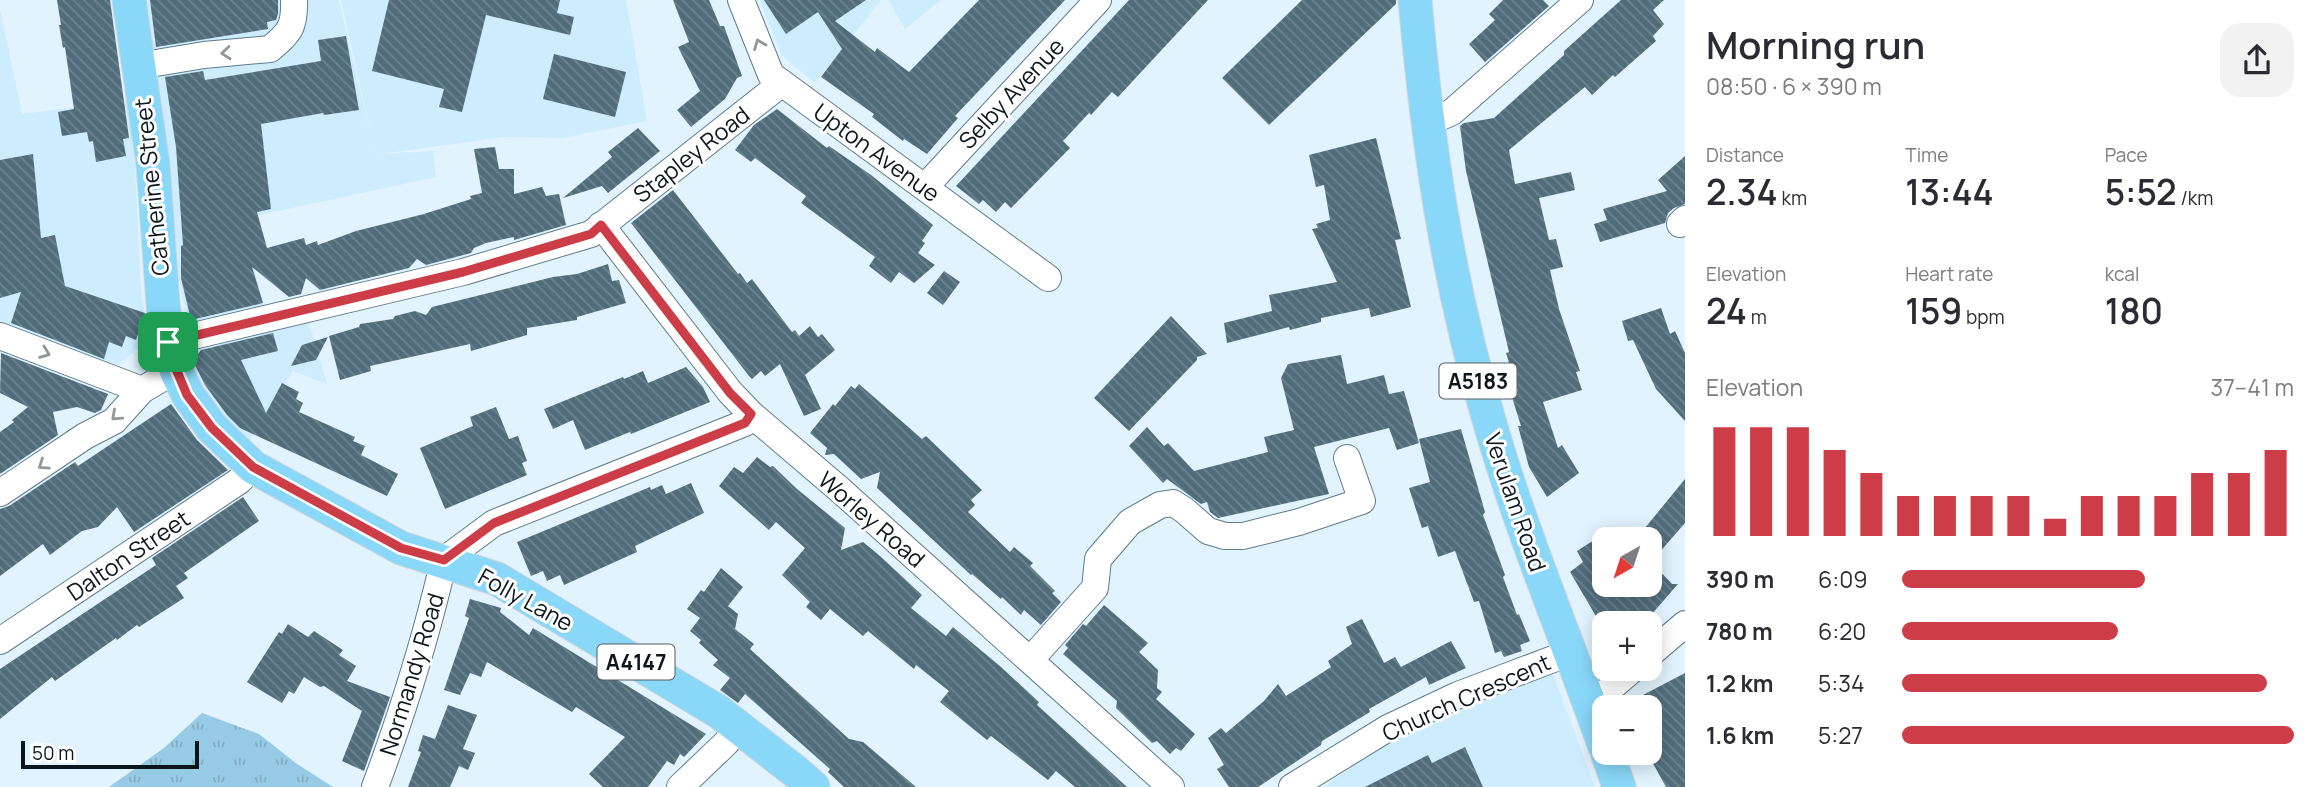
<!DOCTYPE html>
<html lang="en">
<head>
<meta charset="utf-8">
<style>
	body { margin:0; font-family:Manrope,sans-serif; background:#f2f2f3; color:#2b2b33; height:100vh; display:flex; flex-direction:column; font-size:26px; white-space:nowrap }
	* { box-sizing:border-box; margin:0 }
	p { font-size:23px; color:#7c7c81 }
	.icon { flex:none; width:38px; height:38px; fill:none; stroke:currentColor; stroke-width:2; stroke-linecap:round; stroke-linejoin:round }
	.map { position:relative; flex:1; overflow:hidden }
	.details { display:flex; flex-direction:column; background:#fff; width:630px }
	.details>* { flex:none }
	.needle { width:46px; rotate:219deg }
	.tools { position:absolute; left:1592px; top:527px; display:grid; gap:14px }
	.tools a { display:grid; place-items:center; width:70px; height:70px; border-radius:14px; background:#fff; box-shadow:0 4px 18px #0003; font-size:35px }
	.scale { position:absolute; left:21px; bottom:18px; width:178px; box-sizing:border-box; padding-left:7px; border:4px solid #0b161c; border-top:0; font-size:19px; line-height:24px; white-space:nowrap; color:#0b161c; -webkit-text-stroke:5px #fff; paint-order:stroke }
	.pin { position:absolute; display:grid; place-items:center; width:60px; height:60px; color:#fff; margin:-30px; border-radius:14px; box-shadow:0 4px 10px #0006 }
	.round { display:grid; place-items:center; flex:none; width:74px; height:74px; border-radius:21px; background:#f2f2f3 }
	.head { display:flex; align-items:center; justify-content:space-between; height:119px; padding:0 21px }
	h1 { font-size:38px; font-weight:600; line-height:52px }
	.figures { display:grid; grid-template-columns:repeat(3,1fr); gap:10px; height:119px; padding:7px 21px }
	.figures div { display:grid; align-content:center }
	.figures b { font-size:35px; font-weight:600 }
	.figures small { font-size:19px; font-weight:400 }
	.figures p { font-size:19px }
	.chart { height:196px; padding:14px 21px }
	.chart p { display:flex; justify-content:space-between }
	.chart svg { width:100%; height:126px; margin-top:7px; stroke:#cd3d47; stroke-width:6 }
	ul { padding:0 21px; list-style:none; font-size:23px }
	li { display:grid; grid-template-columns:112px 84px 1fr; align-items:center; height:52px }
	li i { height:18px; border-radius:9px; background:#cd3d47 }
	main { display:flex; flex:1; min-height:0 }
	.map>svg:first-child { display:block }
</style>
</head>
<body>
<main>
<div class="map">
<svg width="1685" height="787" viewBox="0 0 1685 787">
	<defs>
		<pattern id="park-tufts" width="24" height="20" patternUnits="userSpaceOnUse" patternTransform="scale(1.75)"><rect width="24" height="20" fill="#97cae5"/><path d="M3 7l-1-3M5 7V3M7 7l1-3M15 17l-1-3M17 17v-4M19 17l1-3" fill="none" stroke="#81adc4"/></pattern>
		<pattern id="building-back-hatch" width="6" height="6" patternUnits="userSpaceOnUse" patternTransform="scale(1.75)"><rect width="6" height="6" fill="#516d7c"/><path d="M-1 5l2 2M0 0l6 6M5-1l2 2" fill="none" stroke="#6f848f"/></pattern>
	</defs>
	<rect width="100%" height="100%" fill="#e1f3fe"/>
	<path fill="#cdedfe" d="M 140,0 L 339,0 L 376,156 L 341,0 L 626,0 L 647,121 L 563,138 L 504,137 L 381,154 L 433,151 L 436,177 L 241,219 L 270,328 L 308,319 L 327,384 L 293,371 L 249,441 L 234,431 L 196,385 L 191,360 L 195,354 L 165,216 Z
		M 760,0 L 881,0 L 815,83 L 782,56 Z
		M 888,0 L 941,0 L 905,29 Z
		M 0,9 L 22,114 L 127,101 L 135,164 L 141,290 L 149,340 L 117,365 L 0,324 Z
		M 1553,674 L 1595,787 L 1324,787 L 1378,747 L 1467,704 Z"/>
	<path fill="url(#park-tufts)" d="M 202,713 L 259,734 L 297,764 L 333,787 L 109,787 L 164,748 Z"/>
	<path fill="url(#building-back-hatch)" d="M 57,0 L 110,0 L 129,138 L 123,139 L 126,156 L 96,162 L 93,141 L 89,142 L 87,132 L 62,136 L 58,112 L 74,109 L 65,47 L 63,48 L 59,25 L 61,25 Z
		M 150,0 L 278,0 L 278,14 L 276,20 L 267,22 L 268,29 L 156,47 Z
		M 389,0 L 560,0 L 557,13 L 574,17 L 570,35 L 486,15 L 462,112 L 439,107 L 444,89 L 372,71 Z
		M 673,0 L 709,0 L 720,26 L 724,26 L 742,76 L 737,78 L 725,99 L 691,127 L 677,110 L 700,91 L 678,47 L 689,42 Z
		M 764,0 L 866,0 L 835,21 L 875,52 L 877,48 L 909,72 L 979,0 L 1065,0 L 955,116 L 958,118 L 927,154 L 904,139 L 903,141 L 872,117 L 874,114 L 821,77 L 842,49 L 818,12 L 786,34 Z
		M 1129,0 L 1208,0 L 1118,97 L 1112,92 L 1091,115 L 1089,113 L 1063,141 L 1070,148 L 1011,208 L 1005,202 L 996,212 L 983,200 L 979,204 L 956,186 Z
		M 1302,0 L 1396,0 L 1396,4 L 1269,125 L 1222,78 Z
		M 1503,0 L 1543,0 L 1549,6 L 1485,62 L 1469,44 L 1495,20 L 1489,14 Z
		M 1621,0 L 1664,0 L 1653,10 L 1664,24 L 1653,36 L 1656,41 L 1615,77 L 1613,75 L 1592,95 L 1585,87 L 1509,150 L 1515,184 L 1571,172 L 1575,190 L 1539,198 L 1549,240 L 1556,239 L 1563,267 L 1550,270 L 1559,309 L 1580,371 L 1576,372 L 1582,390 L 1543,402 L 1558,448 L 1562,445 L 1579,473 L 1547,497 L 1529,467 L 1518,426 L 1521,426 L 1511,394 L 1518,391 L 1506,353 L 1509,352 L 1466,171 L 1460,126 L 1464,123 L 1494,118 L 1564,55 L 1564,51 Z
		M 346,36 L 359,110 L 324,115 L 323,113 L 261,124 L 271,209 L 257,212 L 267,248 L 304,238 L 306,245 L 317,241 L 318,245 L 356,231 L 424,214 L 471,199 L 470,196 L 482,193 L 474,149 L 495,147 L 499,169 L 514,169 L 514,194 L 542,187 L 546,196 L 559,194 L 566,225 L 514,240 L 514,237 L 486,243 L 474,248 L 471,253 L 426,265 L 417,259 L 409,268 L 320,290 L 306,278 L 301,294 L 289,297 L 252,267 L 263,303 L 191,320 L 181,278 L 181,246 L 183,245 L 176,147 L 165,77 L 203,71 L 205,80 L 321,61 L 318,40 Z
		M 554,54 L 626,72 L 615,117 L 543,99 Z
		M 777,109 L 827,148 L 829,146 L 871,175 L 933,225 L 922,241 L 925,243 L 918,253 L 935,265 L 914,283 L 899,272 L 891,283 L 869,266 L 875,257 L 801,203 L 806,196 L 755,158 L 751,162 L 735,150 L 754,125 Z
		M 638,128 L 660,151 L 608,193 L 602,186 L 563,198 L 612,157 L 608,152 Z
		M 1376,138 L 1401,239 L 1395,240 L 1411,307 L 1371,317 L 1369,308 L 1321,318 L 1321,322 L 1290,330 L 1289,327 L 1227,343 L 1224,323 L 1272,311 L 1269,295 L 1337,282 L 1312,229 L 1318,228 L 1316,224 L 1330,220 L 1324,185 L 1316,187 L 1309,155 Z
		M 33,154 L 41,238 L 55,235 L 65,286 L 145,313 L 136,340 L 126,336 L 122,347 L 109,342 L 104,359 L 11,323 L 21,292 L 0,298 L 0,160 Z
		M 1685,156 L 1685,204 L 1674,208 L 1668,213 L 1665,223 L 1600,242 L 1594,224 L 1607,220 L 1603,209 L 1667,191 L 1658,180 Z
		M 673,190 L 738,274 L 740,273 L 747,283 L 752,279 L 792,332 L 795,330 L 799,336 L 810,326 L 818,337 L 822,334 L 835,350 L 805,375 L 821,409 L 804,416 L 780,364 L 765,376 L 761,371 L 752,379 L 749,376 L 631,223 Z
		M 608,264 L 612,281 L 619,280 L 626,303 L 577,317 L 577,320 L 527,328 L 527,335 L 471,351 L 470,344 L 370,366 L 371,371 L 340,380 L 329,336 L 359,327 L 360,324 L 393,319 L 395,316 L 415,311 L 426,315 L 432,307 L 553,277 L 577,274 Z
		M 944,271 L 960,282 L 943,305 L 927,293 Z
		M 1661,308 L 1670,334 L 1675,331 L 1685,353 L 1685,421 L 1656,389 L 1633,340 L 1628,341 L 1622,321 Z
		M 1171,316 L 1207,354 L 1197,357 L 1197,360 L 1129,431 L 1094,398 Z
		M 273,333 L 278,351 L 241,360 L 266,413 L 282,383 L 299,392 L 296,399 L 303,403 L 299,412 L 355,437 L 353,441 L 365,446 L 361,455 L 398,474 L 387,496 L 240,428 L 227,415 L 205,385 L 193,361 L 201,350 Z
		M 328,337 L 316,360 L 291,366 L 302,345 Z
		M 1,353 L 108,394 L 101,410 L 95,413 L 77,407 L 53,412 L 58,435 L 0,474 L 0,432 L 14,422 L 12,420 L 28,407 L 0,393 Z
		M 1341,355 L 1347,384 L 1384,375 L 1389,394 L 1404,391 L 1419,443 L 1397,450 L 1389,428 L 1314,447 L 1329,494 L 1218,518 L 1210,512 L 1207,502 L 1201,504 L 1167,479 L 1163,483 L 1129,446 L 1147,427 L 1164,446 L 1168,443 L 1194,471 L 1268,452 L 1264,437 L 1294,430 L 1281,378 L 1288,364 Z
		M 686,367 L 703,387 L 710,402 L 631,434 L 630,432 L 585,450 L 573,420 L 553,429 L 544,409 L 623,377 L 624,379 L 643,371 L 648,383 Z
		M 859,384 L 922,439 L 926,436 L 982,490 L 971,500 L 975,505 L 968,512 L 1010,552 L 1014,547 L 1033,563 L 1030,566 L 1055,591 L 1052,593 L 1061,602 L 1041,625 L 1024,610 L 1021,615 L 1002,597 L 1001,599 L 972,574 L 971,575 L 877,488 L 880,472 L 861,479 L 834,454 L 825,455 L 827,448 L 810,433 L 833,404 L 835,406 L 851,386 L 855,389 Z
		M 171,404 L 197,440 L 228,470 L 134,532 L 117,507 L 98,527 L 82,531 L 50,555 L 43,544 L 0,576 L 0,509 L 9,506 L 75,462 L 78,466 Z
		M 496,407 L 509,439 L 518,436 L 527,461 L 522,463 L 527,475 L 445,509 L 420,448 L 473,426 L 470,417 Z
		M 1461,429 L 1485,512 L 1483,515 L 1505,575 L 1503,577 L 1517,615 L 1519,614 L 1530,641 L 1520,645 L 1522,651 L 1504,657 L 1501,651 L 1495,653 L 1479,601 L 1474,602 L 1455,551 L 1438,557 L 1428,526 L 1422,528 L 1409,488 L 1430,482 L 1419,439 Z
		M 757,457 L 770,467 L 773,466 L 797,489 L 845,528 L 841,550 L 863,542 L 880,556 L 922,595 L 911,608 L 946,636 L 953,627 L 1001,667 L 1039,702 L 1037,705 L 1127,787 L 1075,787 L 1056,771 L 1048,780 L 991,736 L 987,740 L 940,702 L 949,691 L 916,665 L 914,669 L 868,631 L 863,636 L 830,609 L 821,620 L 806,607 L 810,602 L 782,575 L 805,548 L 776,522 L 769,530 L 719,486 L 734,467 L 743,473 Z
		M 1685,479 L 1685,523 L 1651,562 L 1672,584 L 1678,584 L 1644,623 L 1600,623 L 1570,572 L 1583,562 L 1577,551 L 1605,533 L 1605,584 L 1650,584 L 1650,539 L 1636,539 Z
		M 691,483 L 704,513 L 635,546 L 637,552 L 564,585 L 560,575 L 547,581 L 543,571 L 531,576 L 517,542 L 650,487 L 651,490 L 662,485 L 666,494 Z
		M 243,497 L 259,521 L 184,573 L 188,578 L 176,586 L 184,598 L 139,627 L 137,625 L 117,640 L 116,638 L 55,681 L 52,677 L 0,719 L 0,669 L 156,565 L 152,558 Z
		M 721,568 L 743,587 L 728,606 L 738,614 L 735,629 L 754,644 L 750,649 L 849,739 L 863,742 L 916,787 L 844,787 L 828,772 L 830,769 L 745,694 L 738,703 L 720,690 L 730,678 L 713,665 L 718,660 L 699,643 L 701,640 L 690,631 L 700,618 L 687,609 L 701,590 L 704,592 Z
		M 470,599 L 501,608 L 500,612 L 529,635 L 533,628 L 706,734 L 684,757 L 680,754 L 674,765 L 667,761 L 648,787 L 603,787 L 589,774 L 625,737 L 576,707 L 572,712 L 487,662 L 481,677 L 470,673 L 460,695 L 444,690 L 469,618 L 465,616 Z
		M 1104,605 L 1148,643 L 1139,652 L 1158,670 L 1157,688 L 1162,692 L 1156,699 L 1195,734 L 1181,751 L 1176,748 L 1170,754 L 1157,741 L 1152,743 L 1116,708 L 1117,701 L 1063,654 L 1068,648 L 1065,645 L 1083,624 L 1086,626 Z
		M 1362,619 L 1384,663 L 1395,657 L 1401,667 L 1451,641 L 1466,668 L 1429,685 L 1426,677 L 1369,709 L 1370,712 L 1322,741 L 1321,745 L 1258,787 L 1229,787 L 1217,769 L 1224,765 L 1208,738 L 1221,728 L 1226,733 L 1264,701 L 1278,684 L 1286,696 L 1331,667 L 1328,661 L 1352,644 L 1346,627 Z
		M 288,624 L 308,637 L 314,631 L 343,650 L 339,655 L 356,666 L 347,681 L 390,697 L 364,771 L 342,761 L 362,711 L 324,686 L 320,687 L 304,677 L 294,694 L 289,691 L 282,703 L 247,682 L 279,632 L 282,634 Z
		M 1685,673 L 1685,787 L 1666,787 L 1650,758 L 1650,707 L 1620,707 Z
		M 448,705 L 477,715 L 463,749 L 475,753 L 468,770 L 459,766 L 450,787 L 408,787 L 421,752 L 418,751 L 423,735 L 435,739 Z
		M 1465,747 L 1483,787 L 1365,787 L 1428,755 L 1432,763 Z"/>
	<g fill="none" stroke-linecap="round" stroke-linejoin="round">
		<defs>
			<path id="minor" d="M 741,0 L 771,75 L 1048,278
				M 138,66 L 204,55 L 270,49 C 290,33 295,26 294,0
				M 1427,123 L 1452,112 L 1580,0
				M 925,187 L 1098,0
				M 1680,224 L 1685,219
				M 601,225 L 730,392 L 751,414 L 839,489 L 1171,787
				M 0,336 L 142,390
				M 168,342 L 463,272 L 591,234 L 782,83
				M 0,493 L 85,436 L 114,421 L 142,390 L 176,370
				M 0,641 L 239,481 L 253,467
				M 1650,654 L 1685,624
				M 1031,659 L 1095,588 L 1098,559 L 1130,522 L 1160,505 L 1173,503 L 1184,510 L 1208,531 L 1225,536 L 1243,536 L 1299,522 L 1362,501 L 1347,458
				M 1590,706 L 1634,668
				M 375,787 C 403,712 426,638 444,560 L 494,523 L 745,423 L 751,414
				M 680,787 L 726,743 L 740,726
				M 1292,787 L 1388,728 L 1458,695 L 1569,653"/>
			<path id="major" d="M 129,0 L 153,164 L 163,304 L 168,342 L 176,370 L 188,395 L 212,428 L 253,467 L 401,548 L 497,579 L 719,712 L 796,772 L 813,787
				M 1415,0 C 1428,148 1448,285 1491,427 C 1523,536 1567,640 1605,747
				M 1607,752 L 1619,787"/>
		</defs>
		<use href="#minor" stroke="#5f7c8b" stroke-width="28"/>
		<use href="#major" stroke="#d3d5d6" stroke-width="35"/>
		<use href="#minor" stroke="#fff" stroke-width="26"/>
		<use href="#major" stroke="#8ad8f9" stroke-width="33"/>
	</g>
	<defs><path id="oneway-chevron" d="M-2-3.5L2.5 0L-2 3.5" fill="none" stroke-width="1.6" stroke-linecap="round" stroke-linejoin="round" transform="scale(1.75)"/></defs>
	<g stroke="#919699">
		<use href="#oneway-chevron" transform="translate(759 44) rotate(-112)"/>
		<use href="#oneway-chevron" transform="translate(226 53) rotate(175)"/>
		<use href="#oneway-chevron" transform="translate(45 353) rotate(21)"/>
		<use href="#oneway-chevron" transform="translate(116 416) rotate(138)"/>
		<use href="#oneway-chevron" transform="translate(43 465) rotate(146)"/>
	</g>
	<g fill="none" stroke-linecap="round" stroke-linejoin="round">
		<defs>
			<path id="route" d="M 601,225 L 730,393 L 751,414 L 745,423 L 494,523 L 444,560 L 401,548 L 253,467 L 212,428 L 187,395 L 176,369 L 168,342 L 463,272 L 591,234 Z"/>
		</defs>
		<use href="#route" stroke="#fff" stroke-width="14"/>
		<use href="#route" stroke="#cd3d47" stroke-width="9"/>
	</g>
	<g text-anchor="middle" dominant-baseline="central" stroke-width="6" stroke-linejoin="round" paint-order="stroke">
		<g fill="#fff" stroke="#545c60" stroke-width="2">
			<rect x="1439.5" y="363.5" width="77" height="35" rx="5"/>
			<rect x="597.5" y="644.5" width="77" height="35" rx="5"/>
		</g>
		<g font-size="21" font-weight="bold" fill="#0b161c">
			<text x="1478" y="381">A5183</text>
			<text x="636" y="662">A4147</text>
		</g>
		<g font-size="23" fill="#0b161c" stroke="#fff">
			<text transform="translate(1011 93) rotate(-47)">Selby Avenue</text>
			<text transform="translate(877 152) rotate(36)">Upton Avenue</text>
			<text transform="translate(691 154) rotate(-38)">Stapley Road</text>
			<text transform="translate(151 187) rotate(-96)">Catherine Street</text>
			<text transform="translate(1516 502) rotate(71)">Verulam Road</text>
			<text transform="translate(872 519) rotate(41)">Worley Road</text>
			<text transform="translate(128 555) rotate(-34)">Dalton Street</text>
			<text transform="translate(526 599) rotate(29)">Folly Lane</text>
			<text transform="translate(411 674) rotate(-73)">Normandy Road</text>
			<text transform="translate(1466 697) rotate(-24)">Church Crescent</text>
		</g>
	</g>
</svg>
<div class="tools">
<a><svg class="needle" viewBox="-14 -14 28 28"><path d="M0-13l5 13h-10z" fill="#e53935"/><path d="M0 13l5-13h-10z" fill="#7c7c81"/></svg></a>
<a>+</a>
<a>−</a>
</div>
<div class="scale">50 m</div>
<div class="pin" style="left:168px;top:342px;background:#1e9e55"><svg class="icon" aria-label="arrive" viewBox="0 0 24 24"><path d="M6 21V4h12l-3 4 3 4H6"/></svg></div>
</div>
<section class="details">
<div class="head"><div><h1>Morning run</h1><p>08:50 · 6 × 390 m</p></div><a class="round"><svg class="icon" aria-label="share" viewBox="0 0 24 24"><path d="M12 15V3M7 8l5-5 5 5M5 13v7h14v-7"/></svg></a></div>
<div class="figures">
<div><p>Distance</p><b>2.34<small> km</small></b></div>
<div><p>Time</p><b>13:44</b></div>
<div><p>Pace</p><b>5:52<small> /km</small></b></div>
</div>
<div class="figures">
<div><p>Elevation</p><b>24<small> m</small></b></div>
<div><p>Heart rate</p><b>159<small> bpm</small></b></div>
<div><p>kcal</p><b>180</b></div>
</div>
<div class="chart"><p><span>Elevation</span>37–41 m</p>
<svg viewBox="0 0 160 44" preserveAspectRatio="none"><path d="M5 44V6M15 44V6M25 44V6M35 44V14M45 44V22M55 44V30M65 44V30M75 44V30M85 44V30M95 44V38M105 44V30M115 44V30M125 44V30M135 44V22M145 44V22M155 44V14"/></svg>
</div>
<ul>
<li><b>390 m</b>6:09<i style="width:62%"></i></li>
<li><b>780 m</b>6:20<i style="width:55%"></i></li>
<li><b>1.2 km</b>5:34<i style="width:93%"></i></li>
<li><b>1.6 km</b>5:27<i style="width:100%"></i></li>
</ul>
</section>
</main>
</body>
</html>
